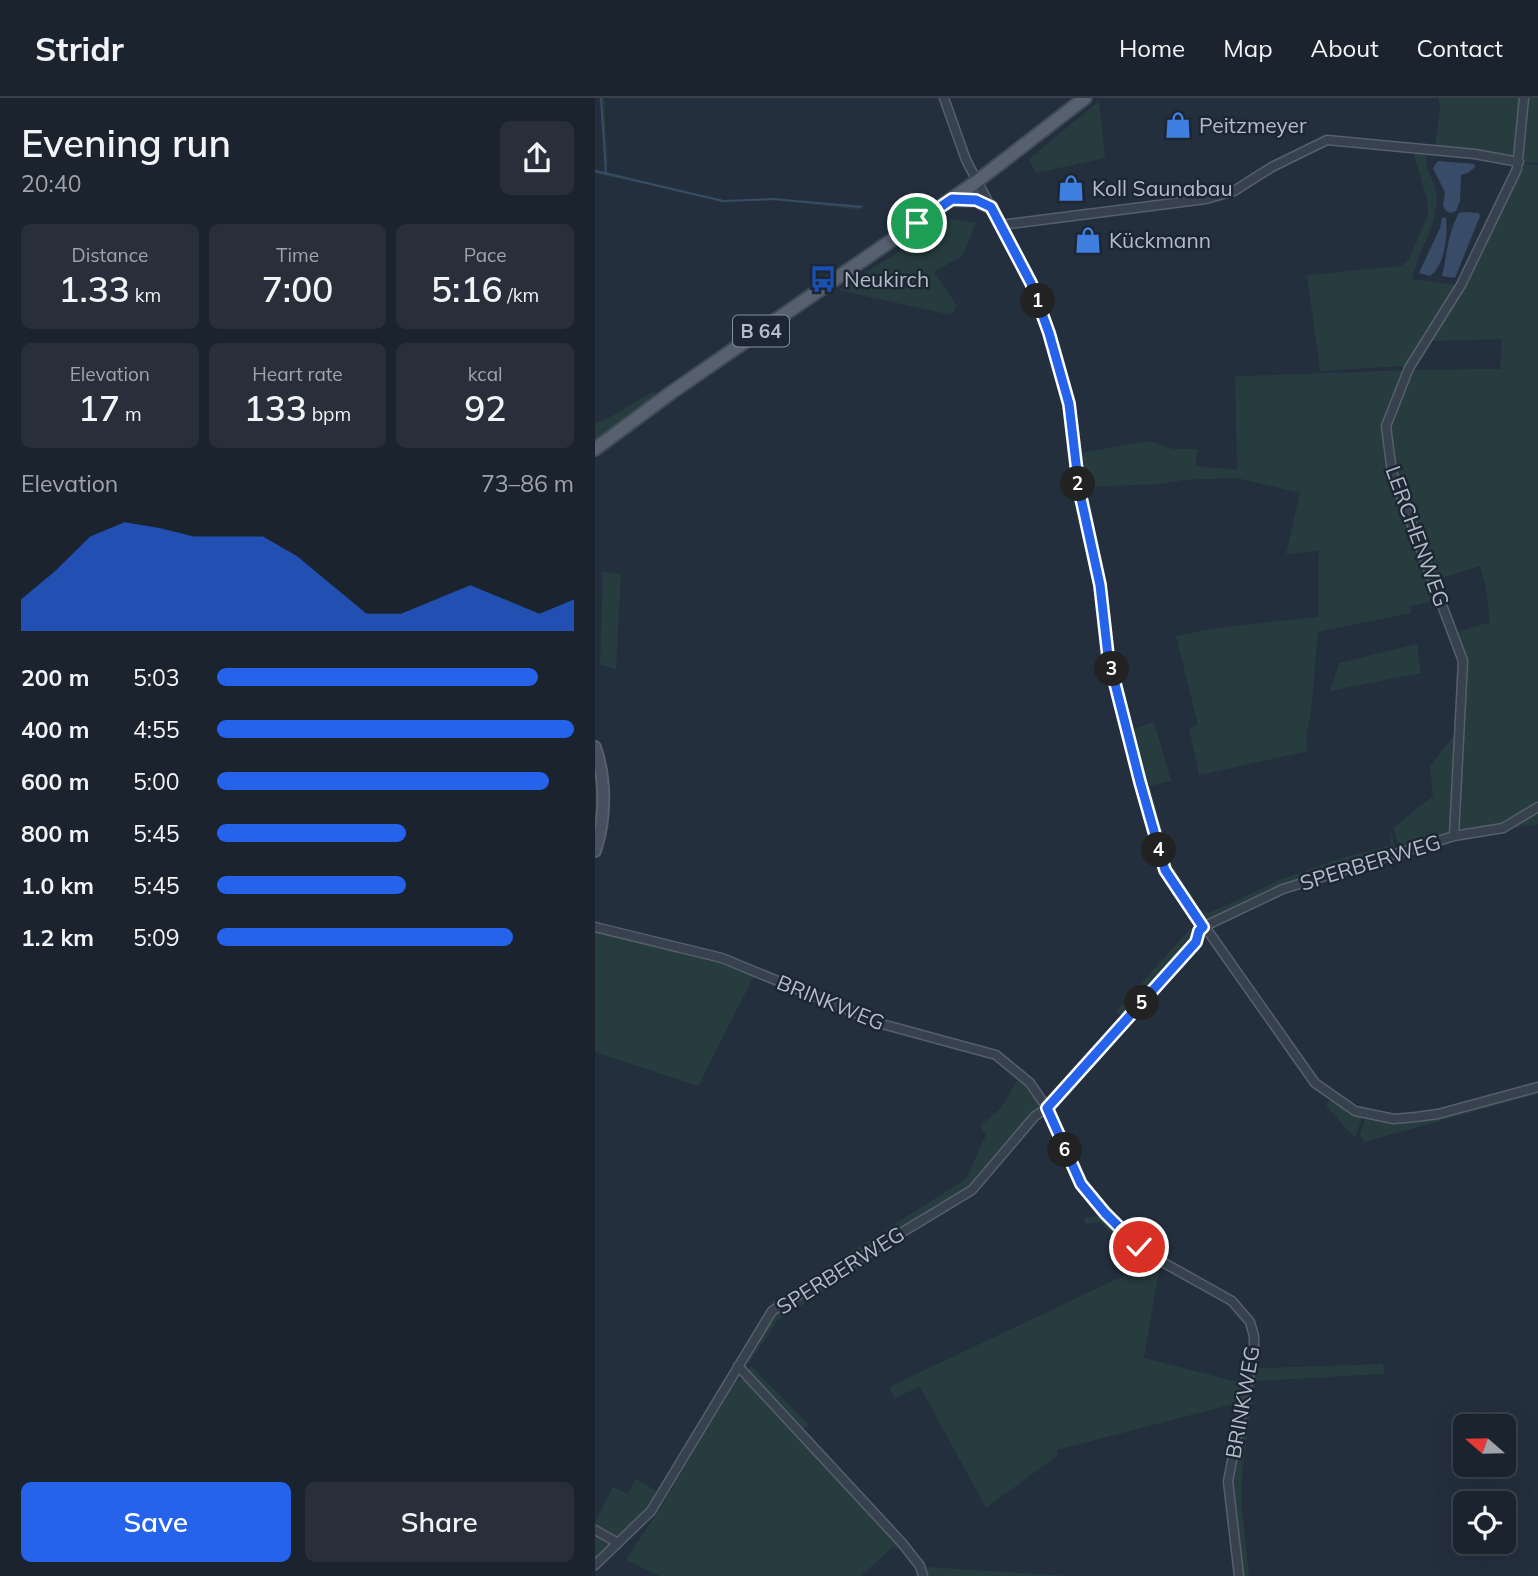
<!DOCTYPE html>
<html lang="en">
<head>
<meta charset="utf-8">
<style>
	body { margin:0; font-family:Mulish,sans-serif; background:#282f3a; color:#f1f3f6; height:100vh; display:flex; flex-direction:column; font-size:26px; white-space:nowrap }
	* { box-sizing:border-box; margin:0 }
	p { font-size:23px; color:#a0a4aa }
	.icon { flex:none; width:38px; height:38px; fill:none; stroke:currentColor; stroke-width:2; stroke-linecap:round; stroke-linejoin:round }
	.map { position:relative; flex:1; overflow:hidden }
	.sheet { display:flex; flex-direction:column; background:#1b232e; width:595px }
	.sheet>* { flex:none }
	.needle { width:46px; rotate:290deg }
	.tools { position:absolute; left:858px; top:1316px; display:grid; gap:14px }
	.tools a { display:grid; place-items:center; width:63px; height:63px; border-radius:10px; background:#1b232e; box-shadow:0 7px 28px #0002,0 0 0 2px #39404a; font-size:35px }
	.pin { position:absolute; display:grid; place-items:center; width:60px; height:60px; color:#fff; margin:-30px; border:4px solid #fff; border-radius:50%; box-shadow:0 2px 7px #0007 }
	.km { position:absolute; width:35px; height:35px; margin:-18px; border-radius:50%; background:#222; color:#fff; font-size:19px; line-height:35px; text-align:center }
	.round { display:grid; place-items:center; flex:none; width:74px; height:74px; border-radius:10px; background:#282f3a }
	.headline { display:flex; align-items:center; justify-content:space-between; height:119px; padding:0 21px }
	h1 { font-size:38px; font-weight:600; line-height:52px }
	.stats { display:grid; grid-template-columns:repeat(3,1fr); gap:10px; height:119px; padding:7px 21px }
	.stats div { display:grid; align-content:center; border-radius:10px; background:#282f3a; text-align:center }
	.stats b { font-size:35px; font-weight:600 }
	.stats small { font-size:19px; font-weight:400 }
	.stats p { font-size:19px }
	.chart { height:196px; padding:14px 21px }
	.chart p { display:flex; justify-content:space-between }
	.chart svg { width:100%; height:126px; margin-top:7px; fill:#2563eb; opacity:.7 }
	.action { display:flex; gap:14px; margin-top:auto; padding:14px 21px }
	.action a { flex:1; height:80px; border-radius:10px; background:#2563eb; color:#fff; font-size:28px; font-weight:600; line-height:80px; text-align:center }
	.action a+a { background:#282f3a; color:#f1f3f6 }
	ul { padding:0 21px; list-style:none; font-size:23px }
	li { display:grid; grid-template-columns:112px 84px 1fr; align-items:center; height:52px }
	li i { height:18px; border-radius:9px; background:#2563eb }
	header { display:flex; align-items:center; gap:42px; box-sizing:border-box; height:98px; padding:0 35px; background:#1b232e; border-bottom:2px solid #39404a }
	header strong { font-size:33px }
	nav { display:flex; gap:38px; margin-inline-start:auto; font-size:24px }
	main { display:flex; flex:1; min-height:0 }
	.map>svg:first-child { display:block }
</style>
</head>
<body>
<header>
<strong>Stridr</strong>
<nav><a>Home</a><a>Map</a><a>About</a><a>Contact</a></nav>
</header>
<main>
<section class="sheet">
<div class="headline"><div><h1>Evening run</h1><p>20:40</p></div><a class="round"><svg class="icon" aria-label="share" viewBox="0 0 24 24"><path d="M12 15V3M7 8l5-5 5 5M5 13v7h14v-7"/></svg></a></div>
<div class="stats">
<div><p>Distance</p><b>1.33<small> km</small></b></div>
<div><p>Time</p><b>7:00</b></div>
<div><p>Pace</p><b>5:16<small> /km</small></b></div>
</div>
<div class="stats">
<div><p>Elevation</p><b>17<small> m</small></b></div>
<div><p>Heart rate</p><b>133<small> bpm</small></b></div>
<div><p>kcal</p><b>92</b></div>
</div>
<div class="chart"><p><span>Elevation</span>73–86 m</p>
<svg viewBox="0 0 160 44" preserveAspectRatio="none"><path d="M0 44V33L10 23L20 11L30 6L40 8L50 11L60 11L70 11L80 18L90 28L100 38L110 38L120 33L130 28L140 33L150 38L160 33V44z"/></svg>
</div>
<ul>
<li><b>200 m</b>5:03<i style="width:90%"></i></li>
<li><b>400 m</b>4:55<i style="width:100%"></i></li>
<li><b>600 m</b>5:00<i style="width:93%"></i></li>
<li><b>800 m</b>5:45<i style="width:53%"></i></li>
<li><b>1.0 km</b>5:45<i style="width:53%"></i></li>
<li><b>1.2 km</b>5:09<i style="width:83%"></i></li>
</ul>
<div class="action"><a>Save</a><a>Share</a></div>
</section>
<div class="map">
<svg width="943" height="1478" viewBox="0 0 943 1478">
	<rect width="100%" height="100%" fill="#242f3e"/>
	<path fill="#263c3f" d="M 5,0 L 9,0 L 13,66 L 10,66 Z
		M 843,0 L 926,0 L 920,58 L 913,59 L 840,49 L 845,10 Z
		M 933,0 L 943,0 L 943,65 L 928,64 Z
		M 504,3 L 510,60 L 441,75 L 434,61 Z
		M 818,54 L 831,56 C 830,74 843,87 842,103 C 840,131 823,154 817,181 L 862,187 L 812,268 L 725,273 L 712,177 L 806,168 L 813,162 L 833,117 L 832,101 Z
		M 930,66 L 943,67 L 943,726 L 911,731 L 866,733 L 862,730 L 871,564 L 863,534 L 895,524 L 891,490 L 885,468 L 841,482 L 843,502 L 816,508 L 816,515 L 723,534 L 716,614 L 711,640 L 713,653 L 604,677 L 594,630 L 603,627 L 581,538 L 621,530 L 723,519 L 724,453 L 691,456 L 705,395 L 642,380 L 588,382 L 567,386 L 491,389 L 486,355 L 554,343 L 579,351 L 602,351 L 601,368 L 642,372 L 640,278 C 729,276 817,270 905,271 L 907,241 L 836,243 L 874,182 Z
		M 0,71 L 129,102 L 179,101 L 269,107 L 266,112 L 178,102 L 129,104 L 0,75 Z
		M 356,121 L 381,125 L 367,158 L 339,174 L 362,208 L 356,217 L 243,192 Z
		M 59,293 L 61,298 L 0,344 L 0,325 L 17,318 Z
		M 8,474 L 26,476 L 21,571 L 5,567 Z
		M 822,546 L 826,575 L 735,593 L 744,565 Z
		M 559,624 L 576,683 L 555,688 L 576,765 L 606,812 L 614,815 L 687,781 L 744,761 L 796,747 L 795,731 L 801,753 L 749,768 L 610,826 L 572,770 L 534,633 Z
		M 860,636 L 856,737 L 805,751 L 798,730 L 838,698 L 835,668 Z
		M 596,830 L 602,833 L 598,842 L 531,918 L 521,914 Z
		M 0,833 L 125,865 L 159,878 L 103,988 L 0,954 Z
		M 424,979 L 434,986 L 448,1008 L 375,1091 L 177,1210 L 176,1204 L 371,1081 L 391,1037 L 385,1028 L 406,1010 Z
		M 943,992 L 943,996 L 769,1044 L 765,1037 L 770,1020 L 799,1024 Z
		M 735,1002 L 758,1016 L 768,1018 L 760,1040 L 731,1008 Z
		M 509,1117 L 565,1166 L 549,1260 L 651,1286 L 646,1304 L 462,1352 L 463,1357 L 391,1410 L 325,1289 L 299,1300 L 294,1289 L 549,1168 L 530,1151 L 505,1124 L 491,1126 L 488,1120 Z
		M 274,1156 L 273,1165 L 182,1223 L 154,1265 L 149,1262 L 177,1215 Z
		M 662,1250 L 664,1254 L 664,1270 L 788,1266 L 789,1276 L 661,1283 L 648,1366 L 646,1400 L 654,1478 L 646,1478 L 636,1389 Z
		M 156,1268 L 214,1327 L 206,1332 L 151,1273 Z
		M 148,1276 L 306,1447 L 302,1451 L 299,1448 L 266,1478 L 65,1478 L 31,1462 L 69,1404 L 142,1281 L 146,1282 Z
		M 41,1381 L 65,1395 L 56,1409 L 24,1440 L 0,1430 L 0,1424 L 18,1389 L 33,1396 Z
		M 0,1433 L 18,1445 L 0,1464 Z
		M 331,1469 L 475,1478 L 329,1478 L 328,1470 Z"/>
	<path fill="#394c67" d="M 843,63 L 879,66 L 880,69 L 873,75 L 866,77 L 865,103 L 861,113 L 856,115 L 851,113 L 848,108 L 850,94 L 838,70 Z
		M 870,114 L 884,115 L 885,118 L 860,180 L 847,178 C 852,157 853,134 864,115 Z
		M 851,119 C 853,137 850,167 835,178 L 824,175 L 845,130 L 847,120 Z"/>
	<g fill="none" stroke-linecap="round" stroke-linejoin="round">
		<path stroke="#394c67" stroke-width="2" d="M 6,0 L 11,76
			M 0,73 L 128,103 L 179,101 L 266,109"/>
		<defs>
			<path id="street" d="M 349,0 L 371,62 L 436,185 L 454,235 L 474,306 L 484,391 L 505,487 L 513,558 L 570,772 L 720,985 L 760,1013 L 799,1021 L 821,1019 L 843,1016 L 943,989
				M 406,127 L 611,101 L 639,93 L 677,69 L 732,42 L 880,56 L 924,64
				M 859,738 L 868,563 L 797,374 L 791,328 L 814,270 L 866,187 L 922,71 L 929,0
				M 0,829 L 127,860 L 287,926 L 401,957 L 435,985 L 452,1010 L 486,1086 L 510,1115 L 553,1156 L 637,1203 L 655,1224 L 659,1238 L 659,1254 L 633,1383 L 644,1478
				M 143,1268 L 307,1445 L 325,1468 L 328,1478
				M 0,1432 L 23,1445
				M 0,1467 L 56,1413 L 177,1213 L 377,1092 L 440,1018 L 452,1010 L 601,844 L 604,833 L 608,829 L 688,791 L 859,738 L 908,730 L 943,709"/>
			<path id="secondary" d="M 0,649 C 11,681 11,720 0,753"/>
			<path id="primary" d="M 357,101 L 381,102 L 396,109
				M 0,351 L 77,294 L 381,84 L 490,0"/>
		</defs>
		<use href="#street" stroke="#565f6c" stroke-width="11"/>
		<use href="#secondary" stroke="#565f6c" stroke-width="14"/>
		<use href="#primary" stroke="#414a57" stroke-width="16"/>
		<use href="#street" stroke="#38414e" stroke-width="8"/>
		<use href="#secondary" stroke="#465061" stroke-width="10"/>
		<use href="#primary" stroke="#56606e" stroke-width="12"/>
	</g>
	<g fill="none" stroke-linecap="round" stroke-linejoin="round">
		<defs>
			<path id="route" d="M 322,125 L 357,101 L 381,102 L 396,109 L 436,185 L 454,235 L 474,306 L 484,391 L 505,487 L 513,558 L 545,684 L 570,772 L 608,829 L 604,833 L 601,844 L 452,1010 L 486,1086 L 510,1115 L 544,1149"/>
		</defs>
		<use href="#route" stroke="#fff" stroke-width="14"/>
		<use href="#route" stroke="#2563eb" stroke-width="9"/>
	</g>
	<defs>
		<symbol id="shop-bare" viewBox="-9 -9 18 18"><path d="M-5-2.5h2.3a2.7 3.5 0 0 1 5.4 0H5L5.5 6h-11ZM-1.5-2.5h3a1.5 2.3 0 0 0-3 0Z" fill="#3f7fe0" stroke="#1d2633" stroke-width="2.5" paint-order="stroke"/></symbol>
		<symbol id="bus-bare" viewBox="-9 -9 18 18"><path d="M-5-6H5V4H4V6H2V4H-2V6H-4V4H-5ZM-3.5-4V0h7V-4ZM-3.5 1.2v1.5H-2V1.2ZM2 1.2v1.5H3.5V1.2Z" fill="#1a4fb4" stroke="#1d2633" stroke-width="2.5" paint-order="stroke"/></symbol>
	</defs>
	<g fill-rule="evenodd">
		<use href="#shop-bare" x="564" y="8" width="38" height="38"/>
		<use href="#shop-bare" x="457" y="71" width="38" height="38"/>
		<use href="#shop-bare" x="474" y="123" width="38" height="38"/>
		<use href="#bus-bare" x="209" y="162" width="38" height="38"/>
	</g>
	<g text-anchor="middle" dominant-baseline="central" stroke-width="5" stroke-linejoin="round" paint-order="stroke">
		<rect fill="#1d2633" stroke="#878f9c" stroke-width="2" x="138" y="217.5" width="56" height="31" rx="5"/>
		<g font-size="19" font-weight="bold" fill="#b4bcc9">
			<text x="166" y="233">B 64</text>
		</g>
		<g font-size="21" fill="#b4bcc9" stroke="#1d2633" text-anchor="start">
			<text x="604" y="27">Peitzmeyer</text>
			<text x="497" y="90">Koll Saunabau</text>
			<text x="514" y="142">Kückmann</text>
			<text x="249" y="181">Neukirch</text>
		</g>
		<g font-size="21" fill="#b4bcc9" stroke="#1d2633">
			<text transform="translate(823 438) rotate(70)">LERCHENWEG</text>
			<text transform="translate(775 764) rotate(-17)">SPERBERWEG</text>
			<text transform="translate(236 904) rotate(22)">BRINKWEG</text>
			<text transform="translate(245 1172) rotate(-32)">SPERBERWEG</text>
			<text transform="translate(647 1304) rotate(-80)">BRINKWEG</text>
		</g>
	</g>
</svg>
<div class="tools">
<a><svg class="needle" viewBox="-14 -14 28 28"><path d="M0-13l5 13h-10z" fill="#e53935"/><path d="M0 13l5-13h-10z" fill="#a0a4aa"/></svg></a>
<a><svg class="icon" aria-label="locate" viewBox="0 0 24 24"><circle cx="12" cy="12" r="6"/><path d="M12 2v4M12 18v4M2 12h4M18 12h4"/></svg></a>
</div>
<div class="pin" style="left:322px;top:125px;background:#1e9e55"><svg class="icon" aria-label="arrive" viewBox="0 0 24 24"><path d="M6 21V4h12l-3 4 3 4H6"/></svg></div>
<div class="pin" style="left:544px;top:1149px;background:#d93025"><svg class="icon" aria-label="check" viewBox="0 0 24 24"><path d="M5 12l5 5 9-10"/></svg></div>
<b class="km" style="left:443px;top:203px">1</b>
<b class="km" style="left:483px;top:386px">2</b>
<b class="km" style="left:517px;top:571px">3</b>
<b class="km" style="left:564px;top:752px">4</b>
<b class="km" style="left:547px;top:905px">5</b>
<b class="km" style="left:470px;top:1052px">6</b>
</div>
</main>
</body>
</html>
